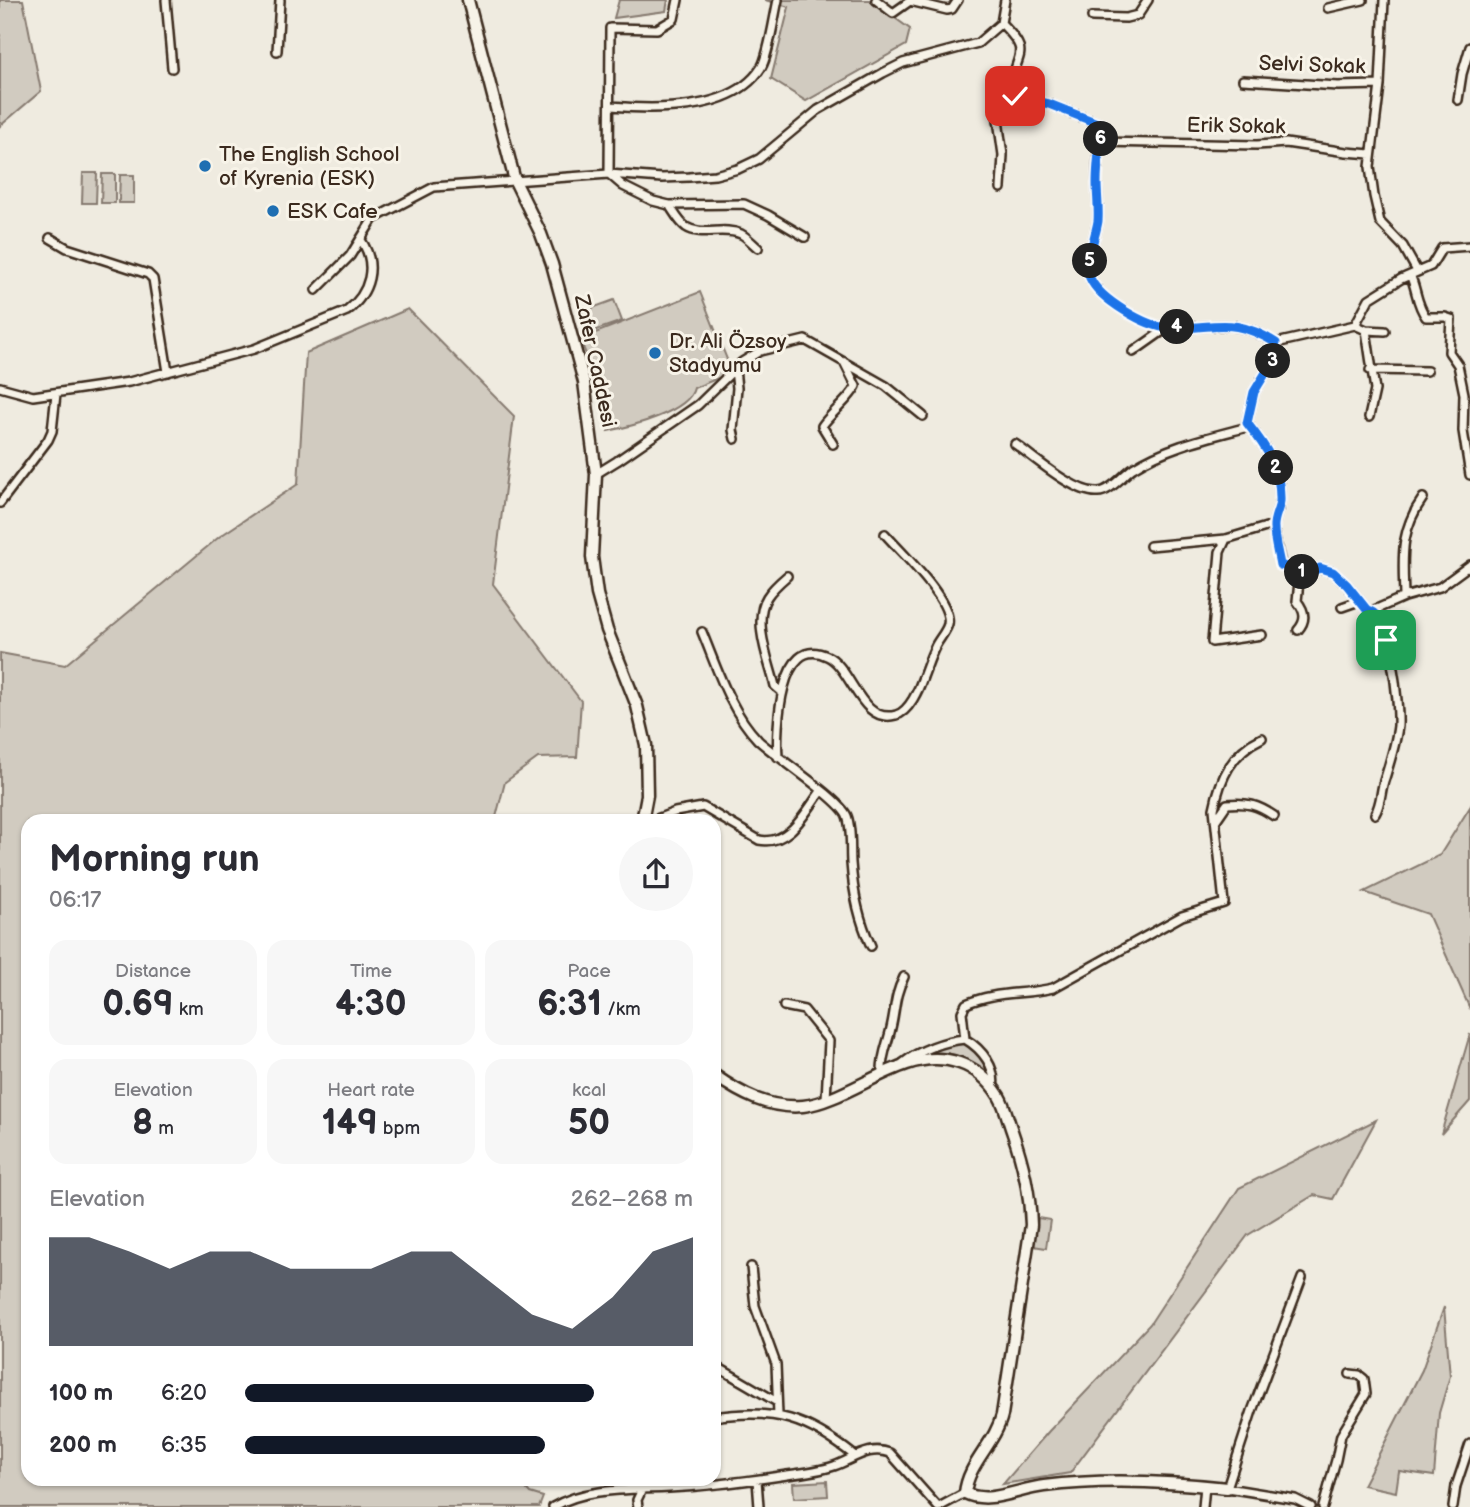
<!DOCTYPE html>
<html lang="en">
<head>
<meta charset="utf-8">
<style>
	body { margin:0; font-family:"Balsamiq Sans",sans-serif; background:#f7f7f7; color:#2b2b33; height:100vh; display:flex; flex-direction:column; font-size:26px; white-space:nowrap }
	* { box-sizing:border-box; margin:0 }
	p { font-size:23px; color:#7c7c81 }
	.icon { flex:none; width:38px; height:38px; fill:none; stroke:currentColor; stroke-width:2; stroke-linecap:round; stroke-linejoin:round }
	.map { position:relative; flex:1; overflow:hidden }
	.sheet { position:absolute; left:21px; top:814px; width:700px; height:672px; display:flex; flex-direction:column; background:#fff; border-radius:21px; box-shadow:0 2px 5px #0004 }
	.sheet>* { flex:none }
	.pin { position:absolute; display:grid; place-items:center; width:60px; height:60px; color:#fff; margin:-30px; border-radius:14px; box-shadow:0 4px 10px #0006 }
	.km { position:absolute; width:35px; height:35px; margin:-18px; border-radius:50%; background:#222; color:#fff; font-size:19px; line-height:35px; text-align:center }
	.round { display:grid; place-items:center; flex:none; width:74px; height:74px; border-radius:37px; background:#f7f7f7 }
	.head { display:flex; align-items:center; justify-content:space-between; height:119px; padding:0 28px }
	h1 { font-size:38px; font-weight:800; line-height:52px }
	.figures { display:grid; grid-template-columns:repeat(3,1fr); gap:10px; height:119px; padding:7px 28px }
	.figures div { display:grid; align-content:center; border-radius:18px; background:#f7f7f7; text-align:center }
	.figures b { font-size:35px; font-weight:800 }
	.figures small { font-size:19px; font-weight:400 }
	.figures p { font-size:19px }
	.chart { height:196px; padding:14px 28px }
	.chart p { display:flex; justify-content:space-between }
	.chart svg { width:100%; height:126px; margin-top:7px; fill:#111827; opacity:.7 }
	ul { padding:0 28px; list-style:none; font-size:23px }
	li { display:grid; grid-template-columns:112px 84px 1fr; align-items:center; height:52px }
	li i { height:18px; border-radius:9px; background:#111827 }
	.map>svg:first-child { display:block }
</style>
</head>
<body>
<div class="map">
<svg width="1470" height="1507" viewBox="0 0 1470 1507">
	<rect width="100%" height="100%" fill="#efebe0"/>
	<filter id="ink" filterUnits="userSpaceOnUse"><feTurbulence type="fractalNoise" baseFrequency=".0143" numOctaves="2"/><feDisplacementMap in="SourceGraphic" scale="14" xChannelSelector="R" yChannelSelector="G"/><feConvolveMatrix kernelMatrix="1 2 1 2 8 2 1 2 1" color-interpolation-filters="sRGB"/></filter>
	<g filter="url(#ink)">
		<path fill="#d1cbc0" stroke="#867a6f" stroke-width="2" d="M 0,0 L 23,0 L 41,91 L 0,126 Z
			M 619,0 L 668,0 L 666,11 L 614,18 Z
			M 765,0 L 870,0 L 910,29 L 906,45 L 806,101 L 771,79 L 789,7 Z
			M 83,173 L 97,173 L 96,203 L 82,203 Z
			M 102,174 L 115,174 L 115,203 L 101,203 Z
			M 120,175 L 134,175 L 134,203 L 119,203 Z
			M 700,292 L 730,367 L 726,375 L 694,388 C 689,412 629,427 608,431 L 611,418 L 580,339 Z
			M 614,300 L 622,321 L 588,333 L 581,312 Z
			M 408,309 L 514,416 L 493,584 L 581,701 L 577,757 L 538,758 L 505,782 L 495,821 L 28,821 L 28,1479 L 517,1479 L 530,1493 L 543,1497 L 539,1507 L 0,1507 L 0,653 L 65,665 L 219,537 L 298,484 L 306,353 Z
			M 1470,807 L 1470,1009 L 1428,914 L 1364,892 L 1440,855 Z
			M 1470,1034 L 1470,1101 L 1441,1134 Z
			M 966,1042 C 978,1050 987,1064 992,1078 C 973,1057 952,1051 925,1053 L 953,1043 Z
			M 1376,1120 L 1333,1199 L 1314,1195 L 1248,1235 L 1070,1473 L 1003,1484 L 1049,1431 L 1150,1324 L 1239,1188 Z
			M 1038,1218 L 1050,1220 L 1046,1248 L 1033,1246 Z
			M 1444,1307 L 1450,1376 L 1439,1413 L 1434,1476 L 1399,1471 L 1396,1492 L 1363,1485 L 1422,1370 Z
			M 827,1481 L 828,1496 L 794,1498 L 793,1483 Z"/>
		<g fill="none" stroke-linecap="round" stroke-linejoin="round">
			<defs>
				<path id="street" d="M 166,0 L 172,68
					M 678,0 L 674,19 L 657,29 L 610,28 L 609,174 L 623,186 L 653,201 L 669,205 L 744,204 L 768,215 L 805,237
					M 876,0 L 893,13 L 910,1 L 947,10 L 952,9 L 958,0
					M 1005,0 L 1001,23 C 1033,55 1016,51 1010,89 L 1015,96 L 1049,104 L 1102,125 C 1100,144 1096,164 1097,183 C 1097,196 1099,208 1098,221 C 1096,235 1084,266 1090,278 C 1099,299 1146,327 1169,328 C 1216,329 1232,315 1276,343
					M 1384,0 L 1380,85 L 1370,167 L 1374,196 L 1380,222 L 1403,246 L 1417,271
					M 1328,8 L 1363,0
					M 1092,17 L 1126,18 L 1138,15 L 1148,0
					M 277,51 L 280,0
					M 1243,80 L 1338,86 L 1380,85
					M 1458,100 L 1462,74 L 1470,47
					M 611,106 C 656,110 733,112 761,68 C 769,55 774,17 778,0
					M 1100,142 L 1257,145 L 1286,143 L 1346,152 L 1371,154
					M 1001,188 L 1003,155 L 997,113 L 997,97 L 1000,92 L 1010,89
					M 669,205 C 674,212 679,222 686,227 C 701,237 724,226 741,234 C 747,237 752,243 758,248
					M 50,238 L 67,248 L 148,274 L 153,279 L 168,372
					M 1410,275 C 1417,289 1416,304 1426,317 L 1445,317 L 1451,319 L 1449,352 L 1458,365 L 1464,394 L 1463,431 L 1470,475
					M 316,290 L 350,256 L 373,219 L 434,187 L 609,174 L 662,178 L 689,177 L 715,175 L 738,169 L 759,159 L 818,110 L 883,73 L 903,63 L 978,43 L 1001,23
					M 1355,325 L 1366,330 L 1375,390 L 1369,417
					M 1366,330 L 1385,331
					M 1276,343 L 1273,361 L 1254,392 L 1247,423 C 1267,448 1281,468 1280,501 C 1279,510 1273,519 1274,528 C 1274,540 1279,553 1281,565 L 1307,573 L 1320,568 L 1333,572 L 1347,585 L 1367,610 C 1391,616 1399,704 1398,726 C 1396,743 1390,762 1385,778 C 1380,791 1382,802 1375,814
					M 1276,343 L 1355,325 L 1369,299 L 1401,279 L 1431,266 L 1442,248 L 1470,246
					M 1133,352 L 1167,328
					M 735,369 L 737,388 L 733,430 L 735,439
					M 1370,370 L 1427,371
					M 0,387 L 33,396 L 129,382 L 254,349 L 347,311 C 370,293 378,265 361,240
					M 833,444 L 822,426 C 831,413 851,398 856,386 L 844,362
					M 1015,444 C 1034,457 1075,494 1098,492 C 1110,492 1123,475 1133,468 C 1166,447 1206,438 1244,428 L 1247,423
					M 596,474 L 617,461 L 698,405 L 742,362 L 760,351 L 805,340 L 886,386 L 923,416
					M 0,503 L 48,440 L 52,431 L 56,394
					M 1226,539 L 1220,552 L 1212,642 L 1262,635
					M 1150,546 L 1226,539 L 1273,525
					M 1404,597 C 1403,557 1399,532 1423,498
					M 1342,607 L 1359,601
					M 1372,611 L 1404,597 L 1440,587 L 1470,565
					M 1298,630 C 1307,620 1305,611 1297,601 L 1300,572
					M 702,632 C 717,668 730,711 758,740 C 776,757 840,799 847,816 C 852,829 850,849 851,863 C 853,891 859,920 871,946
					M 782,692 L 775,686 C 769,661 752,621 767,597 C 772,589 780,582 787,576
					M 778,757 C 776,730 779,633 827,656 C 852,667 860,725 896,715 C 909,712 919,689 923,677 C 927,667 930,657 935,647 C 938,640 946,632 948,624 C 953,601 900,551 885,534
					M 1216,820 L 1227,804 C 1247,802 1258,805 1274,816
					M 651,821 L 675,812 L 703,807 L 759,840 C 789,846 805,813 821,791
					M 784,1006 L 804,1010 L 829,1041 L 826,1099
					M 965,1039 L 962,1012 L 966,1004 C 994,991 1024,995 1053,988 L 1182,916 L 1224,903 L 1214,809 C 1220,778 1232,752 1262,738
					M 903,1063 C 920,1050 944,1041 965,1039 C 982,1049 997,1068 993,1088
					M 882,1073 C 881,1056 888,1043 891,1028 C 896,1007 894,997 904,977
					M 751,1267 L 755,1306 L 776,1364 L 778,1415
					M 1302,1278 L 1252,1411 L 1227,1488 L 1295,1499 L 1311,1507
					M 714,1365 L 777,1402
					M 714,1417 C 775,1408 807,1418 855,1456
					M 757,1480 L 759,1507
					M 553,1507 C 586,1487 631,1490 669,1488 C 708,1486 748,1481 787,1475 C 803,1473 819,1471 834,1466 C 854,1459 869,1445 890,1453 L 938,1507
					M 638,1507 L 637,1500 L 647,1479
					M 939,1507 L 965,1493
					M 1203,1507 L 1205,1486
					M 1323,1507 L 1336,1460 L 1341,1435 L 1366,1394 L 1364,1379 L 1359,1375 L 1350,1374
					M 1453,1507 L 1456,1486 L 1470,1444"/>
				<path id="secondary" d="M 468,0 L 515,181 L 541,234 L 552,264 L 584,382 L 596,474 L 592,557 L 597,594 L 607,630 L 637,706 L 646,745 L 647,795 L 642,821
					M 714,1075 C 741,1094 769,1109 803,1106 C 834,1103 875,1074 907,1064 C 943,1052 978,1062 999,1096 C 1005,1106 1008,1120 1012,1131 C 1023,1162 1030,1193 1031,1225 L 1002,1415 C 995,1444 968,1463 965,1493 C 989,1505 1018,1489 1044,1486 C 1105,1478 1166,1481 1227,1488"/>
			</defs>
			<use href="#street" stroke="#3b2a1e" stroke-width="12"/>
			<use href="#secondary" stroke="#3b2a1e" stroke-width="15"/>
			<use href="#street" stroke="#f7f3e8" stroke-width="7"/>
			<use href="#secondary" stroke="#f7f3e8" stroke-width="10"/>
		</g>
	</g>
	<g fill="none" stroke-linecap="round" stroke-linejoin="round" filter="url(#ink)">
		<defs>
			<path id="route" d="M 1015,96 L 1049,104 L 1102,125 C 1100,144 1097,164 1097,183 C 1097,196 1099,208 1098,221 C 1096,235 1084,266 1090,278 C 1099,299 1146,327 1169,328 C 1216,329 1232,315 1276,343 L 1273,361 L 1254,392 L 1247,423 C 1267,448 1281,468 1280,501 C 1279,510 1273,519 1274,528 C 1274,540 1278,553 1280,565 L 1307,573 L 1320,568 L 1333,572 L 1347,585 L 1367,610 C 1380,613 1384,629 1386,640"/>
		</defs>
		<use href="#route" stroke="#fff" stroke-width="14"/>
		<use href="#route" stroke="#1a73e8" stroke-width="9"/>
	</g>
	<g fill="#1f6fb2" stroke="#f7f3e8" stroke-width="2.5">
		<circle cx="205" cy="166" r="7"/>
		<circle cx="273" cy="211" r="7"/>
		<circle cx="655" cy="353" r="7"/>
	</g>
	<g text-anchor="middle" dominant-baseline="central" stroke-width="6" stroke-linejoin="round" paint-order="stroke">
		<g font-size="21" fill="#3b2a1e" stroke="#f7f3e8">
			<text transform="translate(1312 65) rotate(2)">Selvi Sokak</text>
			<text transform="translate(1236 126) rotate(1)">Erik Sokak</text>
			<text transform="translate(595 361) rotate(78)">Zafer Caddesi</text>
		</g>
		<g font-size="21" fill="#3b2a1e" stroke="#f7f3e8" text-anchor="start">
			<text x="219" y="154">The English School<tspan x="219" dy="24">of Kyrenia (ESK)</tspan></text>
			<text x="287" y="211">ESK Cafe</text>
			<text x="669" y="341">Dr. Ali Özsoy<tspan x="669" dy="24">Stadyumu</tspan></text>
		</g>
	</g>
</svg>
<div class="pin" style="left:1386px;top:640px;background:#1e9e55"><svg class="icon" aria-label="arrive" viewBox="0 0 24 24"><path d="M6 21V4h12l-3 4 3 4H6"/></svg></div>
<div class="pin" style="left:1015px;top:96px;background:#d93025"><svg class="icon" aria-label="check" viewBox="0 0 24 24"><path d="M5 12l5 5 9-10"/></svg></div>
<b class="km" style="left:1302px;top:572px">1</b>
<b class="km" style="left:1276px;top:468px">2</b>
<b class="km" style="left:1273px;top:361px">3</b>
<b class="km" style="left:1177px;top:327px">4</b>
<b class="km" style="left:1090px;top:261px">5</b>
<b class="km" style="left:1101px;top:139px">6</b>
<section class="sheet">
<div class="head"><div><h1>Morning run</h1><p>06:17</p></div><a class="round"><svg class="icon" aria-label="share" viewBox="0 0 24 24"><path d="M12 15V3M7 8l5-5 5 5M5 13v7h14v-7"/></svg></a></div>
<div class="figures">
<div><p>Distance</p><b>0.69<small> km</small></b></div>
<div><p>Time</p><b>4:30</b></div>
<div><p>Pace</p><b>6:31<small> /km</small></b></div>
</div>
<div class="figures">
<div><p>Elevation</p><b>8<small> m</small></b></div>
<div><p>Heart rate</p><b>149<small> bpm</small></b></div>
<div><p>kcal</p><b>50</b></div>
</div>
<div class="chart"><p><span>Elevation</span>262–268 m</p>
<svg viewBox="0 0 160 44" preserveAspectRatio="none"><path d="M0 44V6L10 6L20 11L30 17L40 11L50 11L60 17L70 17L80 17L90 11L100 11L110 22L120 33L130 38L140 27L150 11L160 6V44z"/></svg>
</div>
<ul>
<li><b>100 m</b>6:20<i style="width:78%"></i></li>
<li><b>200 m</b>6:35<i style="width:67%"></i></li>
</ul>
</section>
</div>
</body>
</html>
